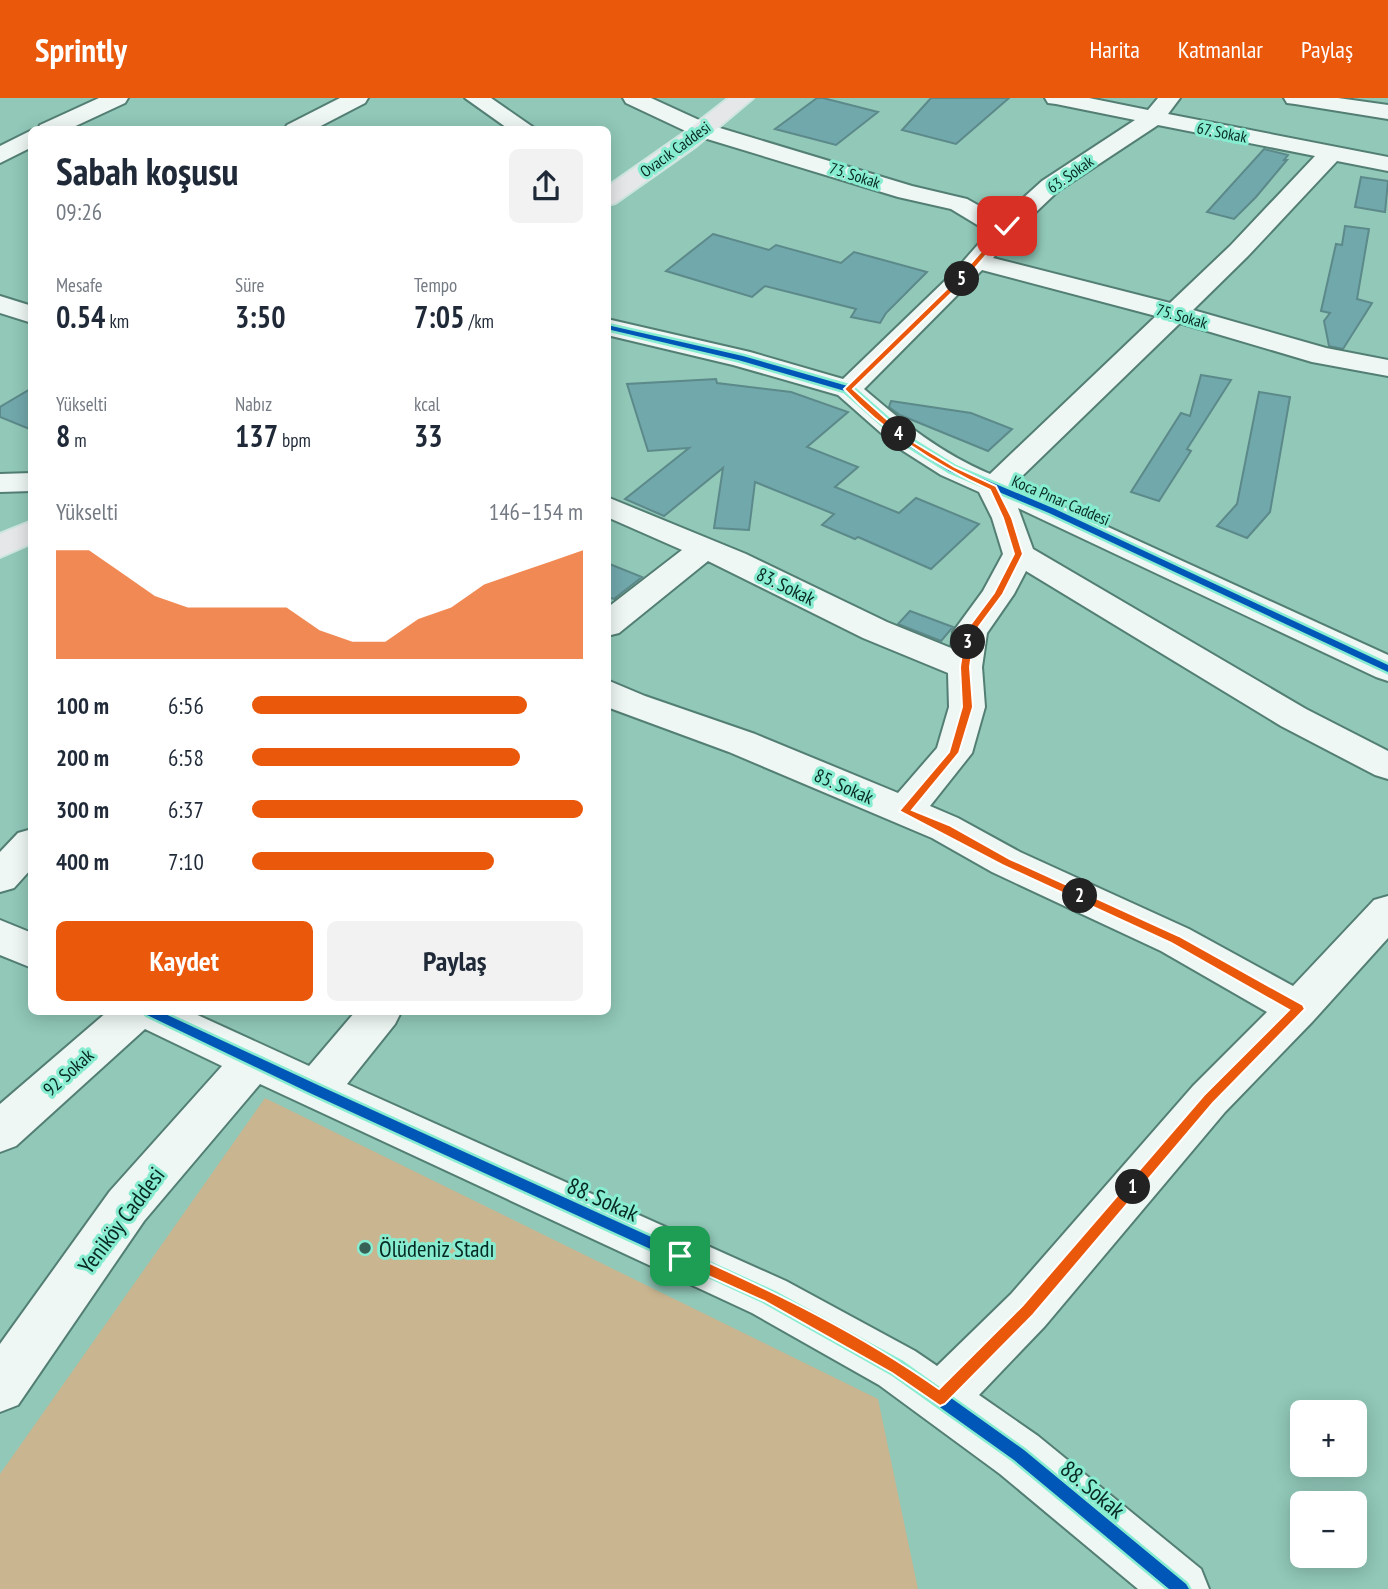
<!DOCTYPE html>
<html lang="tr">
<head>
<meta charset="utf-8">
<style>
	body { margin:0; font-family:"PT Sans Narrow",sans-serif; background:#f2f2f3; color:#1f2937; height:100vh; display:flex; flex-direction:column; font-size:26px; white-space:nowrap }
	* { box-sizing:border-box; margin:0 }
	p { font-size:23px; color:#747a83 }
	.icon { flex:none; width:38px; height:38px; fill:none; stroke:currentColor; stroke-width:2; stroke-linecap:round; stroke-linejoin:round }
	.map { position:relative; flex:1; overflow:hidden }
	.details { position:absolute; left:28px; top:28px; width:583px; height:889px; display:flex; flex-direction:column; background:#fff; border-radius:10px; box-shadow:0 4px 18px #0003 }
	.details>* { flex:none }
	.controls { position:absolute; left:1290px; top:1302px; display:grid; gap:14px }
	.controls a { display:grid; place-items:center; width:77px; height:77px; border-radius:10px; background:#fff; box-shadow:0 4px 18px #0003; font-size:35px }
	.pin { position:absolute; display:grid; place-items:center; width:60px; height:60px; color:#fff; margin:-30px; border-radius:14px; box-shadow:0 4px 10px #0006 }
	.km { position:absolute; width:35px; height:35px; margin:-18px; border-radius:50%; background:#222; color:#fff; font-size:19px; line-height:35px; text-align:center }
	.round { display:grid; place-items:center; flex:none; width:74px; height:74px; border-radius:10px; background:#f2f2f3 }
	.head { display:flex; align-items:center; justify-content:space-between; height:119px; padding:0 28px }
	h1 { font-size:38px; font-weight:800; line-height:52px }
	.stats { display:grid; grid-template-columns:repeat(3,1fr); gap:10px; height:119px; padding:7px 28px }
	.stats div { display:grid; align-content:center }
	.stats b { font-size:30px; font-weight:800 }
	.stats small { font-size:19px; font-weight:400 }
	.stats p { font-size:19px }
	.chart { height:196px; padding:14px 28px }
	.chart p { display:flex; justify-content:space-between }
	.chart svg { width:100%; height:126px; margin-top:7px; fill:#ea580c; opacity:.7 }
	.action { display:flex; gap:14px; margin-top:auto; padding:14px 28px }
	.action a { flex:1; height:80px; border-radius:10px; background:#ea580c; color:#fff; font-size:28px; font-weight:800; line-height:80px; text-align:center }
	.action a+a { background:#f2f2f3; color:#1f2937 }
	ul { padding:0 28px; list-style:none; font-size:23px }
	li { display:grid; grid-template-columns:112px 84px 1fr; align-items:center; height:52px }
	li i { height:18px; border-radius:9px; background:#ea580c }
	header { display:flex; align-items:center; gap:42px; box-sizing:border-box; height:98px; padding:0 35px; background:#ea580c; color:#fff }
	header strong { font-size:33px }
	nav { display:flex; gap:38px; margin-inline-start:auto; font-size:24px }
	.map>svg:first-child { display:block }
</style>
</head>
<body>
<header>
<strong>Sprintly</strong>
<nav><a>Harita</a><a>Katmanlar</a><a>Paylaş</a></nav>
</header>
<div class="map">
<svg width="1388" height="1491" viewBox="0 0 1388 1491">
	<rect width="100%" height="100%" fill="#91c8b8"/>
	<path fill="#c9b590" d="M 265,1000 L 878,1301 L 918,1491 L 0,1491 L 0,1376 Z"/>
	<path fill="#71a8ac" stroke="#5c8989" stroke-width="2" d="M 817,0 L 823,0 L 878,14 L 836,47 L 775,31 Z
		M 931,0 L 1009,0 L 956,46 L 902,32 Z
		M 1264,51 L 1288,57 L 1284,62 L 1287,62 L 1256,99 L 1234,121 L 1207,114 Z
		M 1361,79 L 1388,83 L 1385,114 L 1355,109 Z
		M 1345,128 L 1369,131 L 1357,201 L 1372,205 L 1343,251 L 1329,248 L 1324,223 L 1330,215 L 1321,213 L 1336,146 L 1342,147 Z
		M 713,136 L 769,152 L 776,147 L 841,165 L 854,154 L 927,174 L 886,215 L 880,225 L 851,219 L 856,211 L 765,188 L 752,199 L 666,173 Z
		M 1201,277 L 1231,282 L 1187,351 L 1191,353 L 1159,403 L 1131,394 L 1181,315 L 1190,318 Z
		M 716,281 L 717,285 L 791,294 L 848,314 L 807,349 L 858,369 L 835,389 L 899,415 L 916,400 L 979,426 L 931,471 L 858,439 L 855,441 L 822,427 L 834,416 L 755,384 L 749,432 L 714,430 L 723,370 L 664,418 L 625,401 L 689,350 L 648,353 L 627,286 Z
		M 32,290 L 32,332 L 0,319 L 0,309 Z
		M 1259,294 L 1290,299 L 1270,414 L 1247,440 L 1217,428 L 1237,406 Z
		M 891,303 L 971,315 L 1012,331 L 988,353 L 900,317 L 889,309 Z
		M 607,465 L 642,479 L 614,501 L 607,499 Z
		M 910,513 L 953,529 L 941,543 L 898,526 Z"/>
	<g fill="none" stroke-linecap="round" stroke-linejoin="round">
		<defs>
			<path id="minor" d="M 99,0 L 128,0 L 125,5 L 67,32 L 37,32 L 40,27 Z
				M 340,0 L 368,0 L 365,5 L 313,32 L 284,32 L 287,27 Z
				M 465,0 L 491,0 L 537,32 L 510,32 Z
				M 623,0 L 651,0 L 710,27 L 912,88 L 967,101 L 1001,120 L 1042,83 L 1135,22 L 1056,6 L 1048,5 L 1045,0 L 1089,0 L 1148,12 L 1158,0 L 1180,0 L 1168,16 L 1388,59 L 1388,73 L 1337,63 L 1248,158 L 1193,212 L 1326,250 L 1388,262 L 1388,278 L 1312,264 L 1180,225 L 1014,386 L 1388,557 L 1388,583 L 1376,579 L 1018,410 L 1033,451 L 1306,611 L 1388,653 L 1388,681 L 1375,677 L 1281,628 L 1026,473 L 1014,496 L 987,535 L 982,569 L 985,609 L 972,655 L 930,708 L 958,720 L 1020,754 L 1189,831 L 1293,888 L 1374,802 L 1388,798 L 1388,840 L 1313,923 L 1225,1014 L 1045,1228 L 979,1297 L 1038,1338 L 1201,1471 L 1209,1491 L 1138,1491 L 1000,1376 L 879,1287 L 752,1215 L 260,986 L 144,1123 L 18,1307 L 0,1314 L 0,1246 L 110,1093 L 222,968 L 145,931 L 16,1048 L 0,1054 L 0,1006 L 107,914 L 191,914 L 309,968 L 355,914 L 401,914 L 395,926 L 347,986 L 786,1183 L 915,1253 L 937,1268 L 1011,1196 L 1193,988 L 1267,914 L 1161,853 L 992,774 L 932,740 L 729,654 L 607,609 L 607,582 L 645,598 L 755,636 L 898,695 L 937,650 L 949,609 L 948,575 L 863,540 L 708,463 L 619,535 L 607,538 L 607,510 L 682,452 L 607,419 L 607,399 L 746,456 L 887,524 L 951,550 L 953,534 L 983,493 L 1003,456 L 992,420 L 979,394 L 941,377 L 897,349 L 838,297 L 733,267 L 607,237 L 607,221 L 750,254 L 843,281 L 953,175 L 989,134 L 951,111 L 898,99 L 694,37 L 626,5 ZM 1158,27 L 1315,58 L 1230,148 L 1170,205 L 993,160 L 1016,133 L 1058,93 ZM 982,172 L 1156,218 L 990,376 C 940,355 905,326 864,291 Z
				M 1284,0 L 1338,0 L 1388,7 L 1388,21 L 1295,6 L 1287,5 Z
				M 32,32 L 32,49 L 0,65 L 0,48 Z
				M 0,198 L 32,208 L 32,225 L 0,215 Z
				M 32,375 L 32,393 L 0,394 L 0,376 Z
				M 32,731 L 32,770 L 14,790 L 0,794 L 0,754 L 18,735 Z
				M 0,822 L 32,835 L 32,870 L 0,857 Z"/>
			<path id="major" d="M 729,0 L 753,0 L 696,48 L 615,105 L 607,107 L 607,89 L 680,38 Z
				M 32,423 L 32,445 L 0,459 L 0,436 Z"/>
		</defs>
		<use href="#minor" stroke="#537e73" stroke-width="4"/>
		<use href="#major" stroke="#cee6df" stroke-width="4"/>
		<use href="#minor" fill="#eef7f4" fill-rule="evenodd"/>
		<use href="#major" fill="#e6e7e8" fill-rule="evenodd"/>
		<defs>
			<path id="cycleway" d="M 607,227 L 743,258 L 851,289 L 910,341 L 955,369 L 1055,411 L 1388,567 L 1388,574 L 1049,415 L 949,373 L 904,345 L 845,293 L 738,262 L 607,231 Z
				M 145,914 L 161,914 L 320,988 L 774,1195 L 902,1265 L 1024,1352 L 1186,1486 L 1189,1491 L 1169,1491 L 1014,1362 L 892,1275 L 764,1203 L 312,996 L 147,917 Z"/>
		</defs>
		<use href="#cycleway" stroke="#87ecd0" stroke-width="5"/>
		<use href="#cycleway" fill="#0057b8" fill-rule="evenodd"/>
	</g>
	<path fill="#ea580c" stroke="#fff" stroke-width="2" d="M 1005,126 L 1011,128 L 965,182 L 853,291 L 910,342 L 955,369 L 996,388 L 1012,420 L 1023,456 L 1003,496 L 975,534 L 970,569 L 973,609 L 959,655 L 912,712 L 949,727 L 1010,761 L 1179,838 L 1303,907 L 1305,911 L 1213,1005 L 1033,1217 L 945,1306 L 940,1308 L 892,1275 L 764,1203 L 675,1163 L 675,1154 L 685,1154 C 773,1193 860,1235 939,1291 L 1023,1207 L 1204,997 L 1289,912 L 1171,845 L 1002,767 L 899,713 L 949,654 L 962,609 L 960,569 L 965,534 L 994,495 L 1014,456 L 1003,420 L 990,392 C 935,367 885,335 844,291 L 959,179 Z"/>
	<circle fill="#376156" stroke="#87ecd0" stroke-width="2.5" cx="365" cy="1150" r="7"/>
	<g text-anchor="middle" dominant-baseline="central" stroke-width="6" stroke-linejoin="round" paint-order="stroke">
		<g font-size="16" fill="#072921" stroke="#87ecd0">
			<text transform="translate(1222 34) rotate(11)">67. Sokak</text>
			<text transform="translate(675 51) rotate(-36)">Ovacık Caddesi</text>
			<text transform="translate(1070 76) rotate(-35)">63. Sokak</text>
			<text transform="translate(855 77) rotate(18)">73. Sokak</text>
			<text transform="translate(1182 218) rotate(16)">75. Sokak</text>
			<text transform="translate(1061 402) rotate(23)">Koca Pınar Caddesi</text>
		</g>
		<g font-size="19" fill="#072921" stroke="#87ecd0">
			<text transform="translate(786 488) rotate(26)">83. Sokak</text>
			<text transform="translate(844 688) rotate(23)">85. Sokak</text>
			<text transform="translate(68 974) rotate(-42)">92 Sokak</text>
		</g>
		<g font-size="23" fill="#072921" stroke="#87ecd0">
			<text transform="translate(603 1101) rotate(24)">88. Sokak</text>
			<text transform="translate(121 1122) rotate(-53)">Yeniköy Caddesi</text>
			<text transform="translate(1093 1391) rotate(40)">88. Sokak</text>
		</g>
		<g font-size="23" fill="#072921" stroke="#87ecd0" text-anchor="start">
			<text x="379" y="1150">Ölüdeniz Stadı</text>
		</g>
	</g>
</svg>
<div class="controls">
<a>+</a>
<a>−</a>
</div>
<div class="pin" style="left:680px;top:1158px;background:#1e9e55"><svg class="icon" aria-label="arrive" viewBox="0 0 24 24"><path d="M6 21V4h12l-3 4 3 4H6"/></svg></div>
<div class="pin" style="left:1007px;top:128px;background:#d93025"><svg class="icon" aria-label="check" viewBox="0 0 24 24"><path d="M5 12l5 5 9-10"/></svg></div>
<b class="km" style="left:1133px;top:1089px">1</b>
<b class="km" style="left:1080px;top:798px">2</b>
<b class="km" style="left:968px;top:544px">3</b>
<b class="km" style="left:899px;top:336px">4</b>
<b class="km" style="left:962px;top:181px">5</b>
<section class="details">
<div class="head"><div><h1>Sabah koşusu</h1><p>09:26</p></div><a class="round"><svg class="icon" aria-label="share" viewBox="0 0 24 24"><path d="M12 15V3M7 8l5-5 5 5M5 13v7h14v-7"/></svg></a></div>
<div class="stats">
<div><p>Mesafe</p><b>0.54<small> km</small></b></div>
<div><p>Süre</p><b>3:50</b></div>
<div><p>Tempo</p><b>7:05<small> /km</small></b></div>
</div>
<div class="stats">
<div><p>Yükselti</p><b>8<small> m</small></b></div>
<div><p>Nabız</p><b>137<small> bpm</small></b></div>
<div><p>kcal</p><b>33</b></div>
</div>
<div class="chart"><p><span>Yükselti</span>146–154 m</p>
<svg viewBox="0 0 160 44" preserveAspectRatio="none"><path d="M0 44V6L10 6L20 14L30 22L40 26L50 26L60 26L70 26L80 34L90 38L100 38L110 30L120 26L130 18L140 14L150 10L160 6V44z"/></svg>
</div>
<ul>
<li><b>100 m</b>6:56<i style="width:83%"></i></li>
<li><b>200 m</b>6:58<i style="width:81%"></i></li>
<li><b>300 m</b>6:37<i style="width:100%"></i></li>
<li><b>400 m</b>7:10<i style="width:73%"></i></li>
</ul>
<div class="action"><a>Kaydet</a><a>Paylaş</a></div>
</section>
</div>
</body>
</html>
